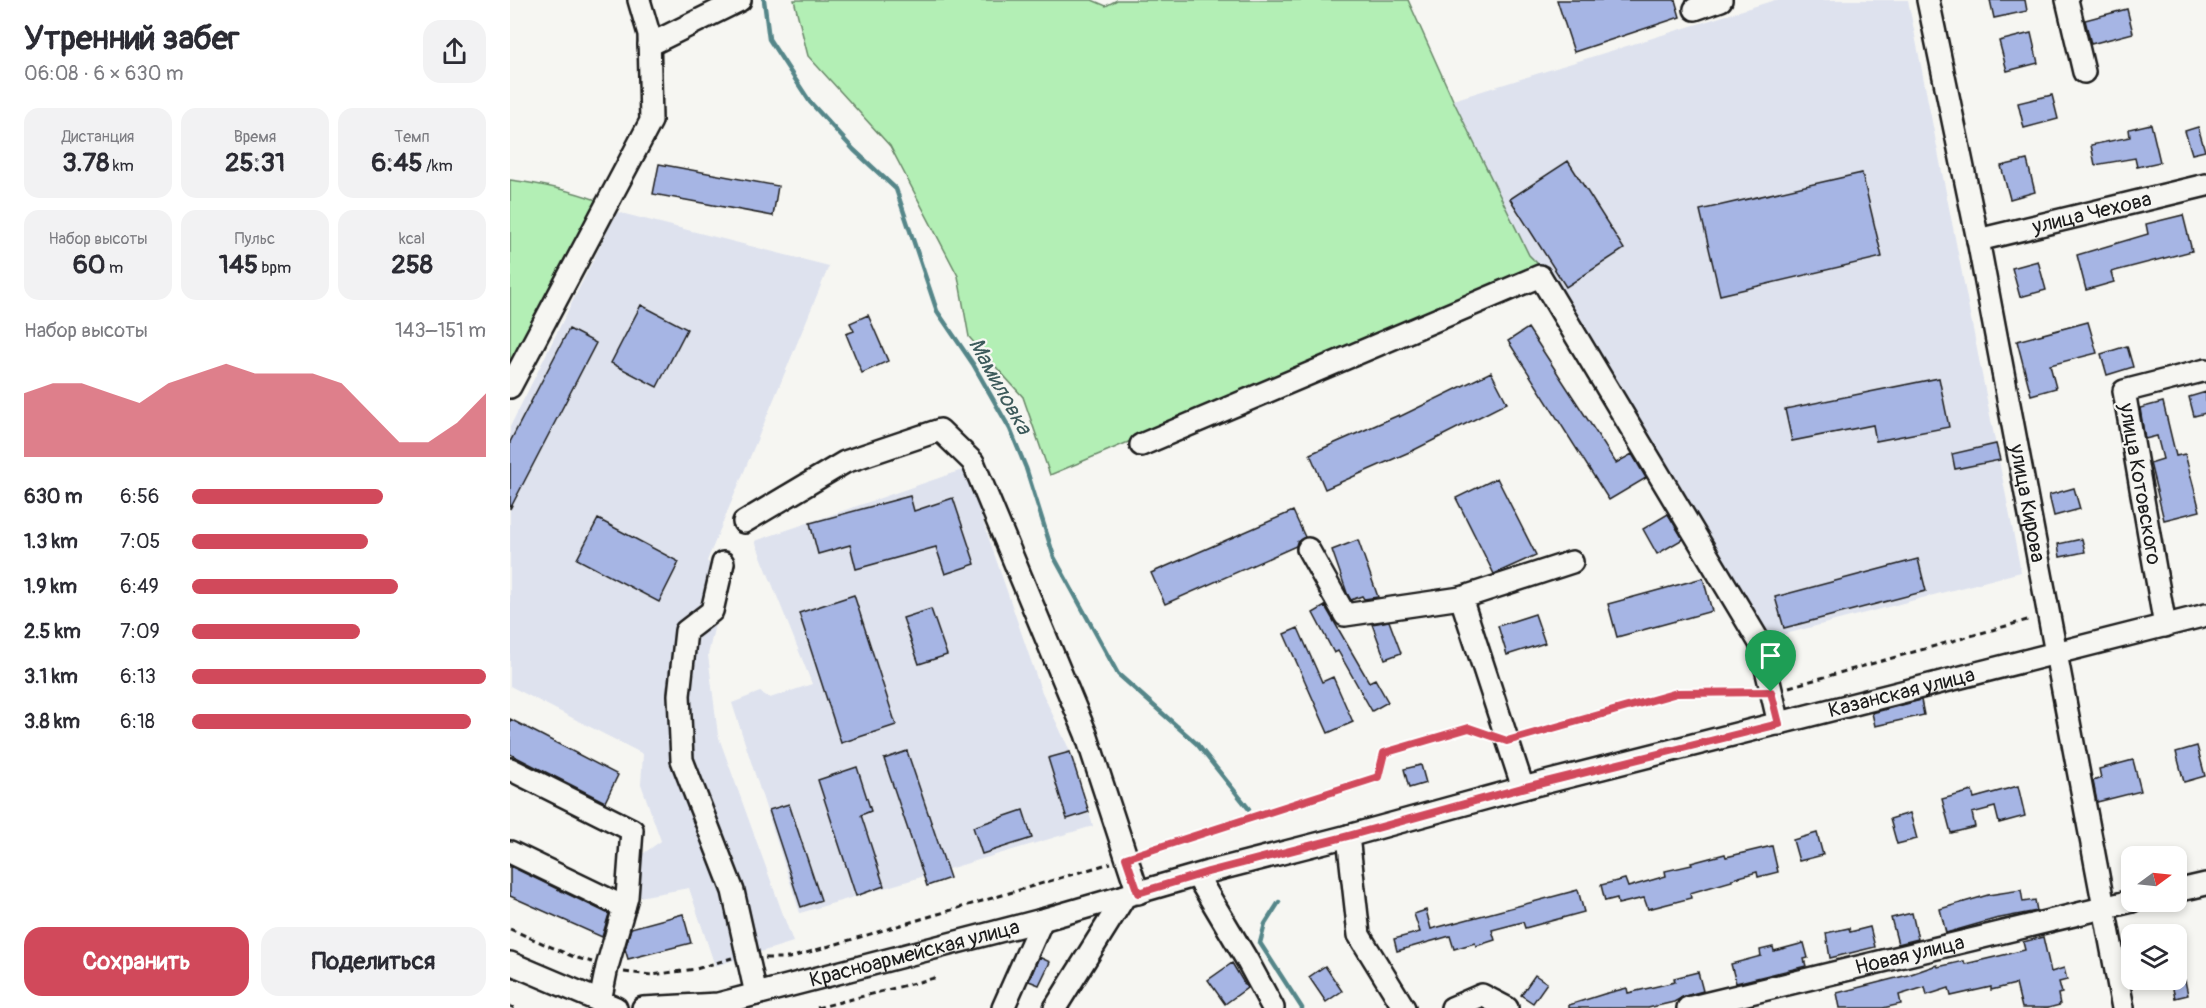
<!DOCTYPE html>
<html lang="ru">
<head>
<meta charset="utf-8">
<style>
	body { margin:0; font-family:Pangolin,sans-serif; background:#f2f2f3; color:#2b2b33; height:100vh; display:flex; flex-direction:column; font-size:22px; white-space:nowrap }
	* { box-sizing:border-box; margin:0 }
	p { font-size:20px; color:#7c7c81 }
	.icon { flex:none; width:33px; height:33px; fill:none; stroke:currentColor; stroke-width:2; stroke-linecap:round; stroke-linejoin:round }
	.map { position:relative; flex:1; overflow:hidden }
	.drawer { display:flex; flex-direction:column; background:#fff; width:510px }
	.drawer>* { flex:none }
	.needle { width:39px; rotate:75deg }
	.fabs { position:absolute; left:1611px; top:846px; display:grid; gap:12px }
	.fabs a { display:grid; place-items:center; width:66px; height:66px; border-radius:12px; background:#fff; box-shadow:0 3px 9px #0003; font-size:30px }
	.pin { position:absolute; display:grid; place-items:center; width:51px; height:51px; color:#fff; margin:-62px -26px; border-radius:50% 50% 50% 0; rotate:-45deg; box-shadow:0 0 6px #0007 }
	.pin .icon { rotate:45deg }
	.round { display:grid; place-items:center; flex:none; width:63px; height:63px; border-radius:18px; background:#f2f2f3 }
	.head { display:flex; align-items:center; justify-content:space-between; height:102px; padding:0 24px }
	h1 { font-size:33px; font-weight:700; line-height:45px }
	.stats { display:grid; grid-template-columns:repeat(3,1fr); gap:9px; height:102px; padding:6px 24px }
	.stats div { display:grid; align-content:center; border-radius:15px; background:#f2f2f3; text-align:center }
	.stats b { font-size:26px; font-weight:700 }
	.stats small { font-size:16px; font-weight:400 }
	.stats p { font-size:16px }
	.chart { height:168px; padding:12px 24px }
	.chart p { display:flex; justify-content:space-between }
	.chart svg { width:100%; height:108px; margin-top:6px; fill:#d1495b; opacity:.7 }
	.primary-button { display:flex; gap:12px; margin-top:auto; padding:12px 24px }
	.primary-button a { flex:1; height:69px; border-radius:18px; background:#d1495b; color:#fff; font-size:24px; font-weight:700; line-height:69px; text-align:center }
	.primary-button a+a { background:#f2f2f3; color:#2b2b33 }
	ul { padding:0 24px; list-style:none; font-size:20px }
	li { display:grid; grid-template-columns:96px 72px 1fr; align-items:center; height:45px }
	li i { height:15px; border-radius:8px; background:#d1495b }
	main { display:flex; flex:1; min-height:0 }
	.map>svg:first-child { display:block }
</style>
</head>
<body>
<main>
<section class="drawer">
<div class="head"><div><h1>Утренний забег</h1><p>06:08 · 6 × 630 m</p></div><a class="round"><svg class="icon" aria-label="share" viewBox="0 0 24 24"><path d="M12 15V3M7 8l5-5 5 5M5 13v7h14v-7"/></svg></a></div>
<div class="stats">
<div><p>Дистанция</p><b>3.78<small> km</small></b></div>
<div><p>Время</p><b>25:31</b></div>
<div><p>Темп</p><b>6:45<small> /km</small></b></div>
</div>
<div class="stats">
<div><p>Набор высоты</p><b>60<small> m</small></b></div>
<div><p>Пульс</p><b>145<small> bpm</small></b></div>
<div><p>kcal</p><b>258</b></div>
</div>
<div class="chart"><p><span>Набор высоты</span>143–151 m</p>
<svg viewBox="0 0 160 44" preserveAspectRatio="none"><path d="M0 44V18L10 14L20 14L30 18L40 22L50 14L60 10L70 6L80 10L90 10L100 10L110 14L120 26L130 38L140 38L150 30L160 18V44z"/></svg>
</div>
<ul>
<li><b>630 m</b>6:56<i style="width:65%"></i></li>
<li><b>1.3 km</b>7:05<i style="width:60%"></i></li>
<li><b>1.9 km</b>6:49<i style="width:70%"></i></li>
<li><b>2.5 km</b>7:09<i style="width:57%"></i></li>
<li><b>3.1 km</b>6:13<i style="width:100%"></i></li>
<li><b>3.8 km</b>6:18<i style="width:95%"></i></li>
</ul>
<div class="primary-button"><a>Сохранить</a><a>Поделиться</a></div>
</section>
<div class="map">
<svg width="1696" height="1008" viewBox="0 0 1696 1008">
	<rect width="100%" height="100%" fill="#f6f6f2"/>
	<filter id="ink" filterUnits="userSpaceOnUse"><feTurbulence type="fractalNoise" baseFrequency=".0167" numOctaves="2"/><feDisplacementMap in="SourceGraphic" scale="12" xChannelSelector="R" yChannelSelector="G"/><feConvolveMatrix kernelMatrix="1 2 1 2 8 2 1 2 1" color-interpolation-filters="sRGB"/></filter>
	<g filter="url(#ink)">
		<path fill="#dee2ee" d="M 1265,0 L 1398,0 L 1511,572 L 1252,640 L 1032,268 L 1019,255 L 943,100 Z
			M 107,212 L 319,266 L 197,561 L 215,580 L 198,655 L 208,735 L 283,942 L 205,966 L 179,888 L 129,897 L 127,858 L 151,841 L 131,784 L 133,754 L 0,686 L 0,427 Z
			M 455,469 L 531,690 L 560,751 L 583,826 L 290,913 L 222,703 L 250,692 L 260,698 L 302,684 L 245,541 Z"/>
		<path fill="#b3efb5" stroke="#688668" stroke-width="1.5" d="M 284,0 L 582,0 L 596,6 L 607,0 L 898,0 L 943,100 L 1019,255 L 1032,268 L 540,475 L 513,397 L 459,337 L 448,276 L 380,146 L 298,56 Z
			M 0,180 C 30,184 57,189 86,200 L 0,371 Z"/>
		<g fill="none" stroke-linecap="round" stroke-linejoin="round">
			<path stroke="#558689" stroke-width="4.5" d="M 254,0 L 259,39 L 300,102 L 344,150 L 386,189 L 427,311 L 463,364 L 500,429 L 516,468 L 544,557 L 608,674 L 687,744 L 739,809
				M 769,902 L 755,924 L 750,943 L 792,1008"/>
		</g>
		<path fill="#a6b5e4" stroke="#1c1c1c" stroke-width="1.5" d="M 1047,0 L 1165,0 L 1170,17 L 1064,52 Z
			M 1480,0 L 1515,0 L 1517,11 L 1484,18 Z
			M 1617,9 L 1623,33 L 1581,44 L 1575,20 Z
			M 1521,33 L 1528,63 L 1497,71 L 1489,41 Z
			M 1542,95 L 1548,119 L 1514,128 L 1508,103 Z
			M 1641,124 L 1650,162 L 1627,167 L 1625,158 L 1585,165 L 1581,145 L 1620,137 L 1619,129 Z
			M 1688,127 L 1695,151 L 1682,154 L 1675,131 Z
			M 1517,160 L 1525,192 L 1500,199 L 1491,166 Z
			M 1058,161 L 1114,249 L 1056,287 L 1000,199 Z
			M 149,164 L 268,186 L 263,216 L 143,194 Z
			M 1352,173 L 1372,257 L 1210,295 L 1190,210 Z
			M 1673,215 L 1682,251 L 1601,272 L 1604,282 L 1576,290 L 1567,255 L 1638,234 L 1636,224 Z
			M 1528,261 L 1536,290 L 1510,297 L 1502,268 Z
			M 131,305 L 177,329 L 147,387 L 101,363 Z
			M 358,315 L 378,361 L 352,373 L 336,334 L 344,331 L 340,323 Z
			M 1578,322 L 1587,353 L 1540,365 L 1546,388 L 1521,395 L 1507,341 Z
			M 1018,328 L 1106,463 L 1122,454 L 1136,478 L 1099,500 L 998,341 Z
			M 59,329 L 86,343 L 0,509 L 0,442 Z
			M 1617,346 L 1623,367 L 1597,375 L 1591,354 Z
			M 981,372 L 997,403 L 904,450 L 815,489 L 800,454 L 889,415 L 889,417 Z
			M 1429,378 L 1439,427 L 1366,441 L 1363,425 L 1282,441 L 1275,409 Z
			M 1696,392 L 1696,413 L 1684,416 L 1679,397 Z
			M 1653,402 L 1666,456 L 1675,454 L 1690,511 L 1654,520 L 1640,463 L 1653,459 L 1647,436 L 1635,439 L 1630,408 Z
			M 1486,444 L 1490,460 L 1445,469 L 1442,454 Z
			M 987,478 L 1026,555 L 984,574 L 946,498 Z
			M 1564,488 L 1570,509 L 1544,516 L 1539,495 Z
			M 400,496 L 404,511 L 443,498 L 465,564 L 435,574 L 426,547 L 346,569 L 340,545 L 308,554 L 300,523 Z
			M 783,511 L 795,537 L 787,542 L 786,546 L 655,604 L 641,573 Z
			M 1158,514 L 1173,539 L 1147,554 L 1133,529 Z
			M 88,519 L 169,562 L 149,602 L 67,559 Z
			M 1572,539 L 1575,552 L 1550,557 L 1548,544 Z
			M 848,540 L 868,597 L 854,599 L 852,596 L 841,600 L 837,593 L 822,550 Z
			M 1408,559 L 1416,591 L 1274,628 L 1265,597 Z
			M 1193,578 L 1202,611 L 1107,637 L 1098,604 Z
			M 344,595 L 386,725 L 331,743 L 289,613 Z
			M 815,606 L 859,682 L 865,679 L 878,702 L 862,711 L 828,651 L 824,653 L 803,613 Z
			M 421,609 L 437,655 L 409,664 L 393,618 Z
			M 1025,614 L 1035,643 L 997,655 L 988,626 Z
			M 879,621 L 891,653 L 875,659 L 862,624 Z
			M 788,628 L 812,682 L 823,677 L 843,722 L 818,733 L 774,634 Z
			M 1411,700 L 1414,715 L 1365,726 L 1362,713 Z
			M 0,719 L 108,775 L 95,802 L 0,754 Z
			M 1687,746 L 1695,776 L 1674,782 L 1666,752 Z
			M 397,751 L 440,878 L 417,886 L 374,759 Z
			M 560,752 L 579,812 L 557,819 L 538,758 Z
			M 1623,760 L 1631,791 L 1587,802 L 1583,781 L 1591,778 L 1589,769 Z
			M 911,765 L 916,783 L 899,788 L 894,769 Z
			M 347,767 L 361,811 L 351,815 L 374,886 L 346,896 L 308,780 Z
			M 1508,786 L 1515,816 L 1489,823 L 1485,807 L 1462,813 L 1465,827 L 1441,833 L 1432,799 L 1462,791 L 1464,798 Z
			M 279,804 L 311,900 L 291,907 L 259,810 Z
			M 513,810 L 522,838 L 472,854 L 463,827 Z
			M 1400,813 L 1407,839 L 1387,844 L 1380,819 Z
			M 1307,833 L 1313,855 L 1289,861 L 1283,840 Z
			M 1262,846 L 1268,872 L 1248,877 L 1247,872 L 1222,879 L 1222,881 L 1180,893 L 1181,898 L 1138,909 L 1134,898 L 1108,904 L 1107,898 L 1095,901 L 1091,885 L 1115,879 L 1118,887 L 1156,876 L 1155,871 L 1182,865 L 1181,863 L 1215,854 L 1216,857 Z
			M 0,866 L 99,914 L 92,937 L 0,896 Z
			M 1068,890 L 1074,912 L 1015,928 L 1013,922 L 982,930 L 985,940 L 966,946 L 965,943 L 944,949 L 940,936 L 887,951 L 884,939 L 910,932 L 904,914 L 916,910 L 921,929 Z
			M 1511,890 L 1513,902 L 1525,900 L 1527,911 L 1485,919 L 1436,933 L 1430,909 L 1478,895 Z
			M 1402,913 L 1408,939 L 1388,944 L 1381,918 Z
			M 173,914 L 181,943 L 118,959 L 115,949 L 121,928 Z
			M 1360,927 L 1365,947 L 1320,958 L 1316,933 L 1339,928 L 1340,932 Z
			M 1533,937 L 1541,972 L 1554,968 L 1557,980 L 1549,982 L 1552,993 L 1548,994 L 1550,1005 L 1538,1008 L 1512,1008 L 1506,984 L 1481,990 L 1481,987 L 1441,996 L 1439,988 L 1417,995 L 1415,987 L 1389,995 L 1391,1004 L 1373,1008 L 1330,1008 L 1327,993 L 1398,975 L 1427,965 L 1428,967 L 1454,961 L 1455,964 L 1515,950 L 1513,942 Z
			M 1294,943 L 1298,958 L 1294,959 L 1296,966 L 1226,983 L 1221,964 L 1251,956 L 1250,950 L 1263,947 L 1264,951 Z
			M 529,957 L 540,962 L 529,985 L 519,981 Z
			M 722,963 L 737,988 L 715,1004 L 698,980 Z
			M 815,966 L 832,991 L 816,1002 L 799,977 Z
			M 1188,972 L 1193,991 L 1175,996 L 1164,1002 L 1138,1008 L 1059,1008 L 1059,1005 L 1094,994 L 1117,988 L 1118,993 L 1165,982 L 1164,978 Z
			M 1025,975 L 1037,983 L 1023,1003 L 1011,995 Z
			M 1661,980 L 1675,980 L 1678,995 L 1665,998 Z"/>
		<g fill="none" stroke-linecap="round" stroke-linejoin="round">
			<defs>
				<g id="minor">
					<path id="s1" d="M 1418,0 L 1468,240 L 1613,1008"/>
					<path d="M 1557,0 L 1574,72"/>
					<path d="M 1185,9 L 1211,0"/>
					<path d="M 139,45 L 230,0"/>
					<path id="s2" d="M 1468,240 L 1696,185"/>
					<path d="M 0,387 L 141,121 L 139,34 L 129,0"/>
					<path d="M 631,445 L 1030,276 L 1250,643 L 1269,724"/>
					<path d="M 234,522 L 335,462 L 430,430 L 463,462 L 576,734 L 628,893"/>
					<path d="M 798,549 L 835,615 L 951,598"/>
					<path d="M 213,563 L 202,611 L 176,631 L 169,695 L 172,760 L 223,891 L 246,994"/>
					<path d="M 1655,626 L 1614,391 L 1696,370"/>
					<path d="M 0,769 L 122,830 L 117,897 L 97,967 L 90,1001"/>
					<path d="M 1013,788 L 951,598 L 1062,562"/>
					<path d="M 838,836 L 849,935 L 894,1008"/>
					<path d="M 0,852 L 114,907"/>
					<path d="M 687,876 L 737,960 L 763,1008"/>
					<path d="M 1666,891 L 1696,884"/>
					<path d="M 0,963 L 106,1008"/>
					<path id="s3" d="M 133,1008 L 208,1004 L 532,920 L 698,872 L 838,836 L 1013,788 L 1696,615"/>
					<path d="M 493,1008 L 532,920"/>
					<path d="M 545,1008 L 615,896"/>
					<path d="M 942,1008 L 972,995 L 997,1008"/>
					<path id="s4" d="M 1178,1008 L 1622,901"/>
				</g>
			</defs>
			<use href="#minor" stroke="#1c1c1c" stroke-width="26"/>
			<path stroke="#1c1c1c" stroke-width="3" stroke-dasharray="6 4.5" stroke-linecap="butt" d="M 1279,687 L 1521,619
				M 1013,736 L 1167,693 L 1243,692
				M 633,853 L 868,777 L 874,752 L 959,728 L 978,734
				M 0,929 L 64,957 L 82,962
				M 255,958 L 279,958 L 601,863
				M 114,972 L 142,975 L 186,969 L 222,958
				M 0,1006 L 4,1008
				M 307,1008 L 428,977"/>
			<use href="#minor" stroke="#f6f6f2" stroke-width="21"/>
		</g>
	</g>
	<g fill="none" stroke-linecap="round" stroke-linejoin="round" filter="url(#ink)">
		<defs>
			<path id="route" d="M 1261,692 L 1269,724 L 1012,788 L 838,836 L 698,872 L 628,893 L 616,858 L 868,777 L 874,753 L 959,728 L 997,741 L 1167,693 Z"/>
		</defs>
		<use href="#route" stroke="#fff" stroke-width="12"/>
		<use href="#route" stroke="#d1495b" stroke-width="8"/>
	</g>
	<g text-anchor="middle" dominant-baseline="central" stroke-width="4.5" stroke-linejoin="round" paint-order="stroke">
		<g font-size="21" fill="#1c1c1c" stroke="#f6f6f2">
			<text stroke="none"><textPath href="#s2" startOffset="117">улица Чехова</textPath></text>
			<text transform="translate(1630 484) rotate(80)">улица Котовского</text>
			<text stroke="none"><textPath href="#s1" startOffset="513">улица Кирова</textPath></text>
			<text stroke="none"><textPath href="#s3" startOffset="1299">Казанская улица</textPath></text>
			<text stroke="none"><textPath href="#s3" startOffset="278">Красноармейская улица</textPath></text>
			<text stroke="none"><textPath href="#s4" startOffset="228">Новая улица</textPath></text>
		</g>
		<g font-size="22" font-style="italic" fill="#3d5a5b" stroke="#f6f6f2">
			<text transform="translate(490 386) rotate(61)">Мамиловка</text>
		</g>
	</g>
</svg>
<div class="fabs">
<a><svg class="needle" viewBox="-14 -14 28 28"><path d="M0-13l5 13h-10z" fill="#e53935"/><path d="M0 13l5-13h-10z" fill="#7c7c81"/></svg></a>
<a><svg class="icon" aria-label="layers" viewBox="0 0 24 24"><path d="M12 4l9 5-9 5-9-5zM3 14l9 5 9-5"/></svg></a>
</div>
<div class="pin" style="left:1261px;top:692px;background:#1e9e55"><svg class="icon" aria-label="arrive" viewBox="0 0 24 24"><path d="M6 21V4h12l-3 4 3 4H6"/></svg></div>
</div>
</main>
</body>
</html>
